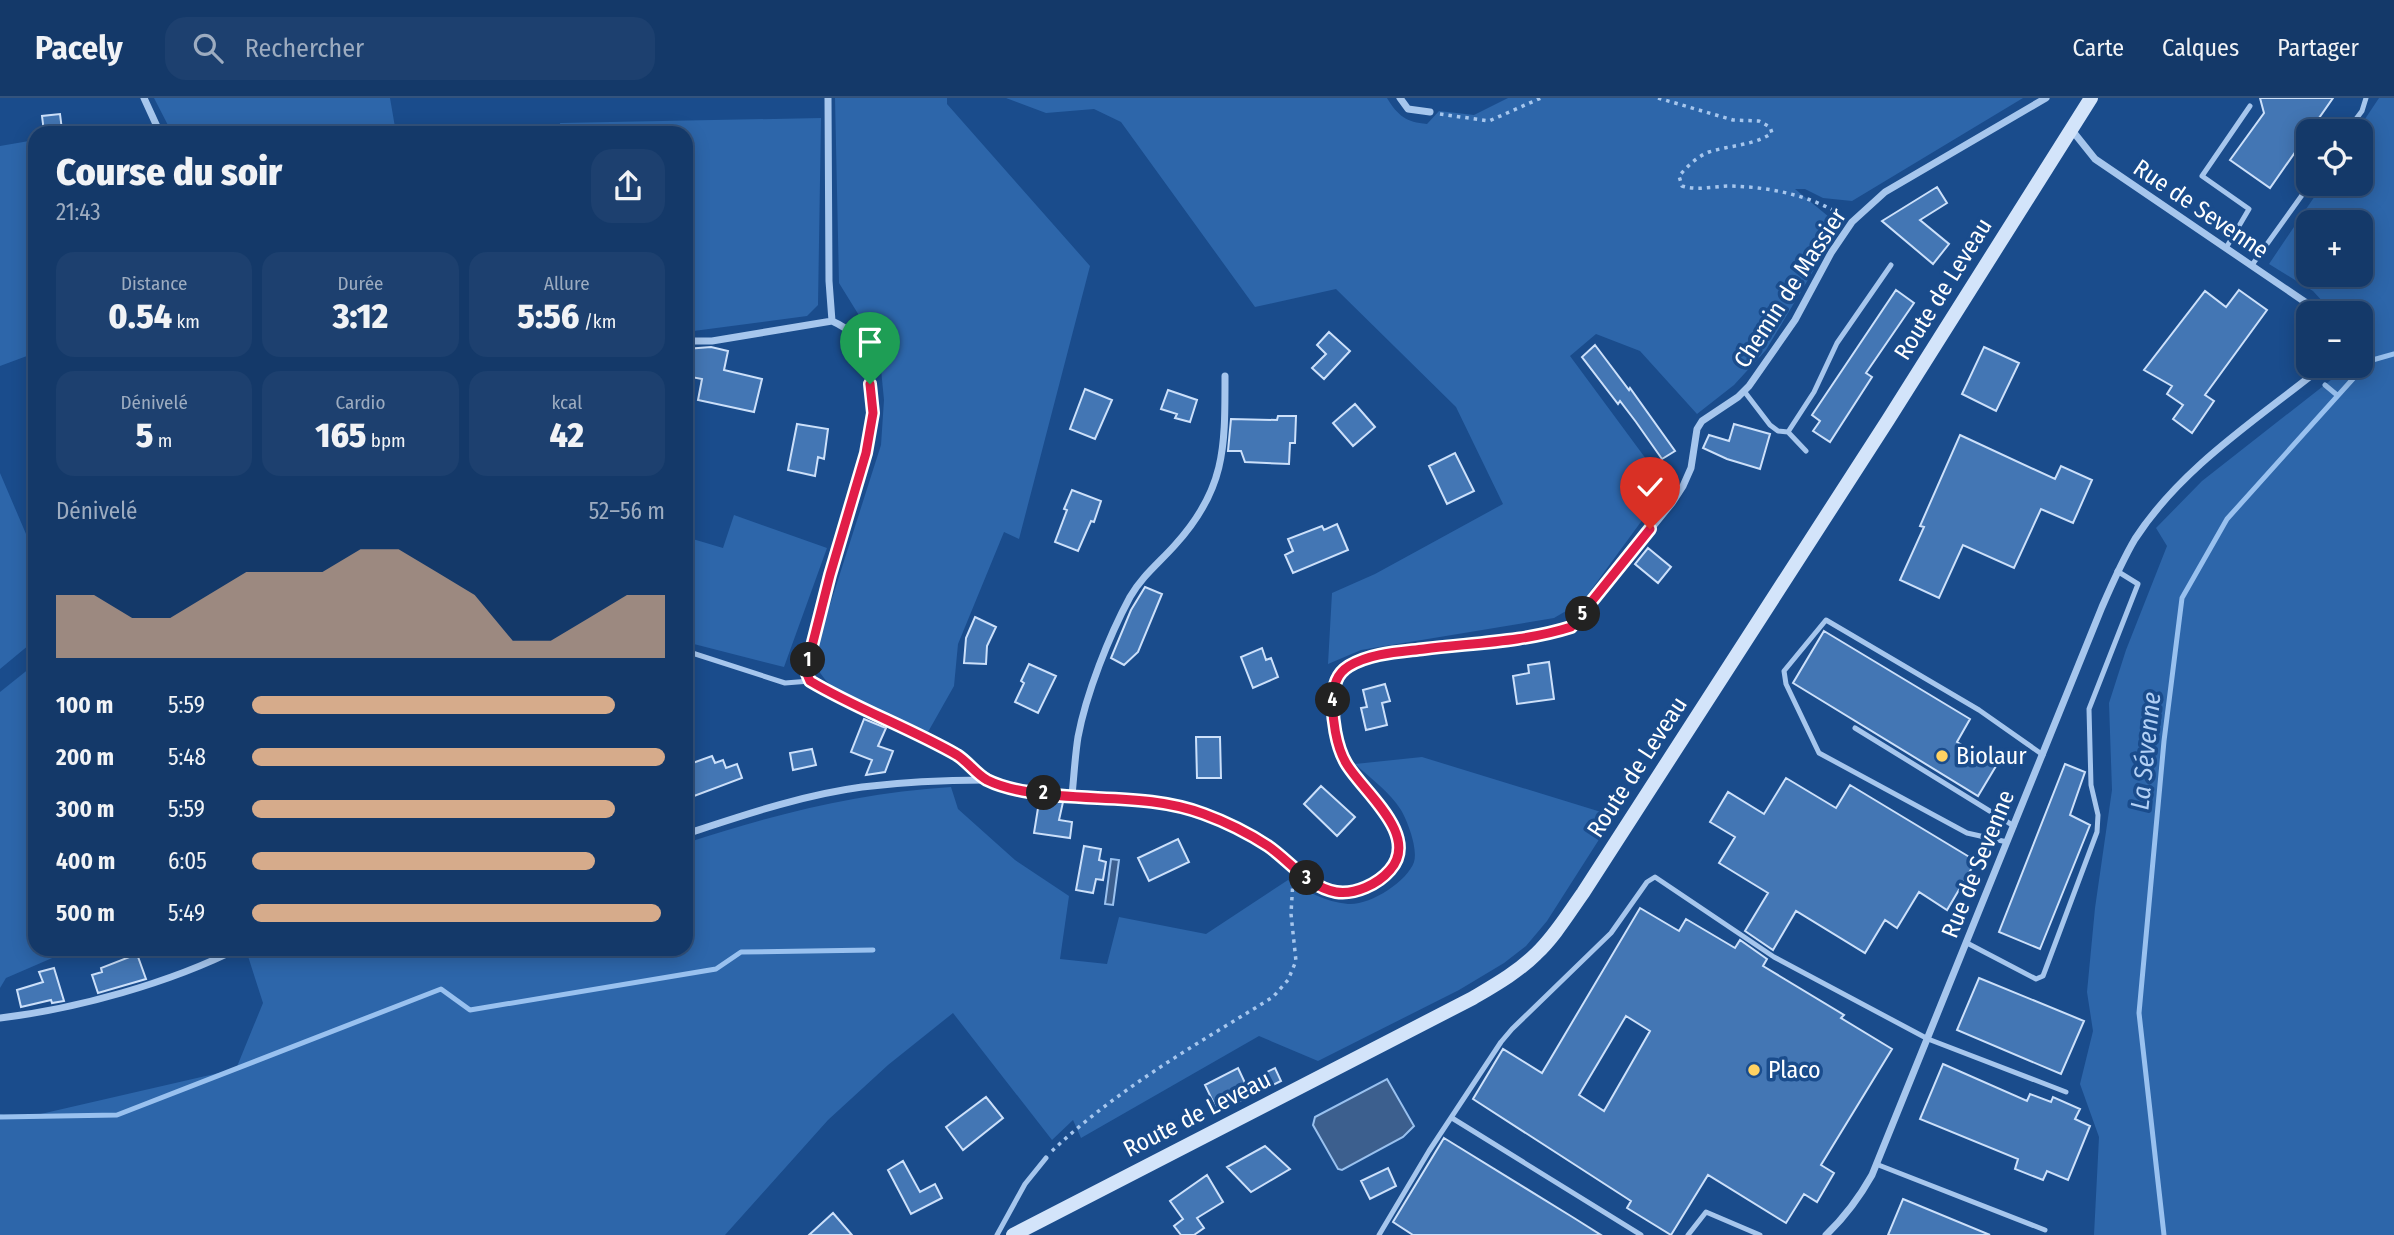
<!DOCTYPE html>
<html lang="fr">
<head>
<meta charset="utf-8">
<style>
	body { margin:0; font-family:"Fira Sans Condensed",sans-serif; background:#1d406f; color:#f1f3f6; height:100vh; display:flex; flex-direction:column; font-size:26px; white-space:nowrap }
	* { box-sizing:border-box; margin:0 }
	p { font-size:23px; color:#9dacc0 }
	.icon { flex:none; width:38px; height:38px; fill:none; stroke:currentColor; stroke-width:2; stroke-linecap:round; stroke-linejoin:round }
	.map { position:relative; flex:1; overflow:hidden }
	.details { position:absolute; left:28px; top:28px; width:665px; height:830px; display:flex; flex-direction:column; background:#143969; border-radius:21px; box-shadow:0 4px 18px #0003,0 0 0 2px #33537d }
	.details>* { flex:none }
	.fabs { position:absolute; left:2296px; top:21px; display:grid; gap:14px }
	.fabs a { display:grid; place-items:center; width:77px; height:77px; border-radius:14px; background:#143969; box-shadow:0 4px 18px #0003,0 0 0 2px #33537d; font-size:35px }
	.pin { position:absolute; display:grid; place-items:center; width:60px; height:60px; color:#fff; margin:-72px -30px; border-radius:50% 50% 50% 0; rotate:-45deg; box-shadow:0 0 7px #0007 }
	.pin .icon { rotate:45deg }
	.km { position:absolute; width:35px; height:35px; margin:-18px; border-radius:50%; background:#222; color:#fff; font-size:19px; line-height:35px; text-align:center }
	.round { display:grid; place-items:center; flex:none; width:74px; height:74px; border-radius:21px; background:#1d406f }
	.overview { display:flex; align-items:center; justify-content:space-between; height:119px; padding:0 28px }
	h1 { font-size:38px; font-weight:800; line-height:52px }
	.stats { display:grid; grid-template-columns:repeat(3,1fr); gap:10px; height:119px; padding:7px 28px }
	.stats div { display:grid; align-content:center; border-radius:18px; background:#1d406f; text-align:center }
	.stats b { font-size:35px; font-weight:800 }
	.stats small { font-size:19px; font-weight:400 }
	.stats p { font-size:19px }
	.chart { height:196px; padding:14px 28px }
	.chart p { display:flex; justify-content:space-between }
	.chart svg { width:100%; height:126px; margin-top:7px; fill:#d6ab8b; opacity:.7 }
	ul { padding:0 28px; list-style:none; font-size:23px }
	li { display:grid; grid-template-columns:112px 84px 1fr; align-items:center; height:52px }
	li i { height:18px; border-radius:9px; background:#d6ab8b }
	header { display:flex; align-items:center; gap:42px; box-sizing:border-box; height:98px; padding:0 35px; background:#143969; border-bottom:2px solid #33537d }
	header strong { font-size:33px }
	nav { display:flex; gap:38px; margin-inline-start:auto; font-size:24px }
	.search { width:490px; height:63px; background:#1d406f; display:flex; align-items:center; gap:18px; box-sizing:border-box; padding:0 24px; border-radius:21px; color:#9dacc0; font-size:26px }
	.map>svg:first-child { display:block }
</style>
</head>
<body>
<header>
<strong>Pacely</strong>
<div class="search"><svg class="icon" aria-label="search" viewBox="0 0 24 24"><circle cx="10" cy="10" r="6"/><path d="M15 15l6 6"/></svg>Rechercher</div>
<nav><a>Carte</a><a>Calques</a><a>Partager</a></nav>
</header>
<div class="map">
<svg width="2394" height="1137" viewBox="0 0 2394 1137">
	<rect width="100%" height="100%" fill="#1a4c8c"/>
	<path fill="#2d66aa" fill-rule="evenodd" d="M 154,0 L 390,0 L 396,35 L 172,35 Z
		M 835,0 L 947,0 L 947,6 L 1090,168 L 1019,441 L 1004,434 L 958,546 L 954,588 L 928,634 L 834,590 C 822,580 817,572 814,557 L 881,347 L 884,302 L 881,271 L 873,240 L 839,185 Z
		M 1006,0 L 1387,0 C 1398,18 1406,24 1427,26 L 1439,13 L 1474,17 L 1508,0 L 2023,0 L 1852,103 L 1823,100 L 1805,91 L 1795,91 L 1840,128 L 1766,252 L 1734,287 L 1697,316 L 1640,253 L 1596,236 L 1570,258 L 1649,365 L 1655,376 L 1647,391 L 1643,421 L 1583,503 L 1554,520 L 1361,552 L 1328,566 L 1332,495 L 1375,476 L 1503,406 L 1456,309 L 1336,191 L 1255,209 L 1121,24 L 1094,11 L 1046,15 Z
		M 2379,0 L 2394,0 L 2394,1137 L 2094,1137 L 2099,1039 L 2080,986 L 2093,933 L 2087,894 L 2095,810 L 2112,692 L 2109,605 L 2126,552 L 2167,448 L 2156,430 L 2202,383 L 2336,278 L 2341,268 L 2361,268 L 2361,215 L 2333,215 L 2313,193 L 2269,166 L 2323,86 L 2361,86 L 2361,33 L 2357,33 ZM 2308,124 L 2361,124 L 2361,177 L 2308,177 Z
		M 821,20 L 818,207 L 807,218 L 686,234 L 686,35 L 561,35 L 560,25 Z
		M 29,43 L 35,72 L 35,255 L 0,268 L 0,48 Z
		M 0,375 L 35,457 L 35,542 L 0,571 Z
		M 734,417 L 827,450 L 784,569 L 686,544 L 686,439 L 723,450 Z
		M 35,566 L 35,850 L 73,851 L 6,880 L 0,890 L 0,594 Z
		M 1422,659 L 1614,718 L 1547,823 L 1526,848 L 1504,865 L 1459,892 L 1318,963 L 1259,938 L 1081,1040 L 1073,1022 L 1052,1042 L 953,915 L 888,967 L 828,1022 L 725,1137 L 0,1137 L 0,1016 L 19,1021 L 236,971 L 263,905 L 247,855 L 255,851 L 686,850 L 686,745 C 775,716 858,695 951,689 L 958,711 L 1015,762 L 1069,798 L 1060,861 L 1107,866 L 1119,819 L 1206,836 L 1288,782 C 1307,793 1325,804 1348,806 C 1369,808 1407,784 1414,764 C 1418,751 1408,724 1401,712 C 1390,694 1370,680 1355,666 Z"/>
	<path fill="#3c5f8e" stroke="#99c1ef" stroke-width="2" d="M 1111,761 L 1119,762 L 1113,807 L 1105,806 Z
		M 1387,981 L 1414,1028 L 1403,1039 L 1342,1072 L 1338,1071 L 1313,1027 L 1315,1019 Z"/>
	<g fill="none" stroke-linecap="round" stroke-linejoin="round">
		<path stroke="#99c1ef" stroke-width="5" d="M 2325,287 L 2337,297
			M 0,1019 L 117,1017 L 441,891 L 470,912 L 716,871 L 741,854 L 873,852
			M 2164,1137 L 2139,915 L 2164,643 L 2182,500 L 2227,421 L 2369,263 L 2394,256"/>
	</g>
	<path fill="#4376b4" stroke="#cce0fa" stroke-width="2" fill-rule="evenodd" d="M 2260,0 L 2333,0 L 2270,90 L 2230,62 L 2264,15 Z
		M 60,16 L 62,32 L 44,34 L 42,18 Z
		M 1937,89 L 1947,105 L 1920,122 L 1949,146 L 1933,166 L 1882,123 Z
		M 1896,192 L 1914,205 L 1866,275 L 1872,279 L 1830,344 L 1813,333 L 1820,323 L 1812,317 Z
		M 2239,192 L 2267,212 L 2205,297 L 2214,303 L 2192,335 L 2173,321 L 2183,307 L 2167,296 L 2172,288 L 2144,272 L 2205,193 L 2226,209 Z
		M 1329,234 L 1350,253 L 1324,281 L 1312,270 L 1326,256 L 1317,247 Z
		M 1595,247 L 1629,292 L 1630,290 L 1675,353 L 1662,361 L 1636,324 L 1620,303 L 1618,306 L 1582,259 Z
		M 711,249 L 728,253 L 724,272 L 762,281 L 754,314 L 698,302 L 702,281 L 686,278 L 686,251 Z
		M 1984,249 L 2019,265 L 1996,313 L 1962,296 Z
		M 1085,291 L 1112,302 L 1095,341 L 1070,331 Z
		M 1168,292 L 1197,302 L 1190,324 L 1175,320 L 1177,316 L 1161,311 Z
		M 1355,306 L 1375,329 L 1353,348 L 1333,325 Z
		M 1278,318 L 1296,318 L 1295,345 L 1290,345 L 1289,366 L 1245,364 L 1241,353 L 1228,353 L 1231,321 L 1277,322 Z
		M 797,326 L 828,331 L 824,361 L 818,359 L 815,378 L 788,372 Z
		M 1734,326 L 1770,336 L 1760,371 L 1727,361 L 1703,350 L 1709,337 L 1729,343 Z
		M 1960,337 L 2055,381 L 2061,368 L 2092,382 L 2073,425 L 2041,411 L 2014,470 L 1963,447 L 1939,500 L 1900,482 L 1924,429 L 1920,428 Z
		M 1455,355 L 1474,393 L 1447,406 L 1429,368 Z
		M 1072,392 L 1101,403 L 1094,424 L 1091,423 L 1078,453 L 1055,444 L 1067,412 L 1064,411 Z
		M 1337,426 L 1348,452 L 1293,475 L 1285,457 L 1293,453 L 1288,441 L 1322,428 L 1324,432 Z
		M 1648,450 L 1671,469 L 1658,485 L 1635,466 Z
		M 1145,489 L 1162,496 L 1138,554 L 1124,567 L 1111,560 L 1131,512 Z
		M 975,519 L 996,529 L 987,548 L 986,566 L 964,565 L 966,540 Z
		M 1824,533 L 1970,621 L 1957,644 L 1996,668 L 1978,698 L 1793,585 Z
		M 1262,550 L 1266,562 L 1271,560 L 1278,579 L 1253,590 L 1241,559 Z
		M 1549,564 L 1554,601 L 1517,606 L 1513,578 L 1529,575 L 1528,567 Z
		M 1029,566 L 1056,578 L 1038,615 L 1015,604 L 1024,585 L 1021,583 Z
		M 1385,586 L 1390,603 L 1382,605 L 1387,627 L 1366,632 L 1361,610 L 1367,609 L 1363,592 Z
		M 864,621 L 886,630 L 878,648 L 893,653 L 885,674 L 866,677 L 872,662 L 851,654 Z
		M 1196,639 L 1220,639 L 1221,680 L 1197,680 Z
		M 812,651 L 816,667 L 793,672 L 790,655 Z
		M 712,658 L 715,665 L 723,662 L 726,670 L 737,666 L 742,680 L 686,701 L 686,677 L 692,674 L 690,666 Z
		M 2065,666 L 2085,674 L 2070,717 L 2090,727 L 2040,851 L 1999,834 Z
		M 1786,680 L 1836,710 L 1850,687 L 1976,763 L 1947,812 L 1919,794 L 1897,830 L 1885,822 L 1865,855 L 1796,813 L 1773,852 L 1745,833 L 1768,795 L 1719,765 L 1735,739 L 1710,724 L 1728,694 L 1764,716 Z
		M 1321,688 L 1355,719 L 1337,738 L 1304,706 Z
		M 1039,704 L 1063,704 L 1059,722 L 1072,724 L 1070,740 L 1034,735 Z
		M 1178,741 L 1189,764 L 1149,783 L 1138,760 Z
		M 1084,748 L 1101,751 L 1099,762 L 1106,764 L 1103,782 L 1096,781 L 1093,795 L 1076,792 Z
		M 1640,810 L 1679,833 L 1686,821 L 1735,850 L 1740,842 L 1767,861 L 1763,868 L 1844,917 L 1841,920 L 1892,951 L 1821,1067 L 1834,1075 L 1817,1104 L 1804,1096 L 1786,1125 L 1708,1077 L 1671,1137 L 1627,1110 L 1631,1103 L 1473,1001 L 1503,951 L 1542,975 ZM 1626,918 L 1650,933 L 1604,1013 L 1579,997 Z
		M 137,856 L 146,881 L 98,895 L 92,877 L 102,874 L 101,870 Z
		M 54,870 L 64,903 L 52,905 L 51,902 L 21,909 L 17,892 L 43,884 L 39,874 Z
		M 1979,880 L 2084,923 L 2061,976 L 1957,932 Z
		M 1943,966 L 2027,1003 L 2030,996 L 2051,1004 L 2053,999 L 2080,1011 L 2075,1021 L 2090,1028 L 2068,1082 L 2047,1073 L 2043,1082 L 2015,1071 L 2018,1061 L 1920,1021 Z
		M 1238,970 L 1245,985 L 1275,970 L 1281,983 L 1218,1014 L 1205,987 Z
		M 986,999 L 1003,1020 L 963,1052 L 946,1029 Z
		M 1444,1040 L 1574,1120 L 1601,1137 L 1413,1137 L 1393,1124 Z
		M 1265,1048 L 1290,1071 L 1251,1094 L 1227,1069 Z
		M 903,1063 L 920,1094 L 935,1086 L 942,1100 L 911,1116 L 888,1072 Z
		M 1388,1070 L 1396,1088 L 1370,1101 L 1361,1083 Z
		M 1207,1077 L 1223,1104 L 1197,1120 L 1204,1130 L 1194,1137 L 1181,1137 L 1174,1128 L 1183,1121 L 1170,1103 Z
		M 1903,1101 L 1990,1137 L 1888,1137 Z
		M 833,1115 L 852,1137 L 809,1137 Z"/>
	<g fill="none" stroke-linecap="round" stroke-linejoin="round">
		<path stroke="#a6c6ed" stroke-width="3.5" stroke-dasharray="3.5 5" stroke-linecap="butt" d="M 1658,0 L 1733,22 L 1759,23 L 1770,29 L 1772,35 C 1753,48 1730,47 1709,54 C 1696,59 1687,69 1679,78 L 1682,88 C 1698,93 1714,88 1731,88 C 1768,89 1810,97 1841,117
			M 1440,16 L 1489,23 L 1541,0
			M 1052,1053 C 1117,991 1197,946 1273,899 L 1288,882 L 1296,863 L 1291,816 L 1293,782"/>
		<path stroke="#a6c6ed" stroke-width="5" d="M 2347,33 L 2362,13 L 2366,0
			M 2226,150 L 2249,111 L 2202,78 L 2250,8
			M 2252,167 L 2310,86
			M 1744,293 L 1770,327 L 1778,333 L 1788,334 L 1806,353
			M 1788,334 L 1814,294 L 1837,245 L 1891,167
			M 686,553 L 785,585 L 810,583
			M 1855,630 L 2014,728
			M 2007,744 L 1967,735 L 1819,655 L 1786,586 L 1784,573 L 1826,522 L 1979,612 L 2043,657
			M 1967,845 L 2036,881 L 2043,878 L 2097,734 L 2098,717 L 2091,687 L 2089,611 L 2138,486 L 2117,473
			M 1452,1020 L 1641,1137
			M 1876,1066 L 2045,1132
			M 997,1137 L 1025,1086 L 1046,1060
			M 1379,1137 L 1429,1053 L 1501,944 L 1512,931 L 1611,835 L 1647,784 L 1655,779 L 1774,859 L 1928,941 L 2066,994
			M 1688,1137 L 1706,1114 L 1760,1137"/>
		<path stroke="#a6c6ed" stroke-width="7" d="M 144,0 L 160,35
			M 828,0 L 829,183 L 832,223
			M 1400,0 L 1408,11 L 1430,14
			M 2071,31 L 2095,61 L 2308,206 L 2318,215
			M 686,243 L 712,243 L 832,223 C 841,227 848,231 854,238 C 866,254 873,296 872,316 C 870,353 856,389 845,424 C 832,471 820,517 808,564 L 807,577 L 810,583 C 857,611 908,631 956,657 C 969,663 977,678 989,683 C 1063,710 1145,690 1218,722 C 1236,730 1253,738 1269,749 C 1305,774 1333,815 1379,781 C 1432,742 1363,699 1344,663 C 1335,645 1326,592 1339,576 C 1346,568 1358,564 1367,560 L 1553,535 L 1571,529 L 1672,405 L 1683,388 L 1691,370 L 1697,331 L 1702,323 L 1738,299 L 1749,288 L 1795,222 L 1831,155 L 1852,124 L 1885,94 L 2046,0
			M 1072,697 C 1074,678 1075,658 1078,639 C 1086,596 1109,538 1130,499 C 1142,478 1160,464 1175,447 C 1226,391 1225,349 1225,278
			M 686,736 C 744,717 802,697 862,689 C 903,684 944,682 985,682
			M 0,920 C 76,911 170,885 239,850
			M 1826,1137 C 1845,1119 1859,1100 1872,1077 L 2102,509 C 2112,486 2122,463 2135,441 C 2179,373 2250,326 2312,277 L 2320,268"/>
		<path stroke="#d3e4fa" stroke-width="14" d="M 1013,1137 L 1473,900 C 1495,887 1518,874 1536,856 C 1555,838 1568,816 1583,795 L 1888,322 L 2091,0"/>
	</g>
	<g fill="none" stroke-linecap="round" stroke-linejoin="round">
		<defs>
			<path id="route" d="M 870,286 L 873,315 L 866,355 L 830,477 L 808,564 L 807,576 L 810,583 C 857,611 910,630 957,657 C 968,664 976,676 987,682 C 999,688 1016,692 1029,694 C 1087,704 1149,695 1204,716 C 1226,724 1248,735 1268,748 C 1290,763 1308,789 1336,794 C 1355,797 1378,786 1390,772 C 1421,737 1362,693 1346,665 C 1336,648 1332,620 1333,601 C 1334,587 1336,576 1349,568 C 1371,555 1399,554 1424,551 C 1472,545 1524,544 1571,529 L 1650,431"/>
		</defs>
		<use href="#route" stroke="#fff" stroke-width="14"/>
		<use href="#route" stroke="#e11d48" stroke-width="9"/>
	</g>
	<g fill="#ffd262" stroke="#1a4c8c" stroke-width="2.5">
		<circle cx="1942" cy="658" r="7"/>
		<circle cx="1754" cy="972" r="7"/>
	</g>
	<g text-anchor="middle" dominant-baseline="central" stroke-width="7" stroke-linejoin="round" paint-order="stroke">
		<g font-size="24" fill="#fff" stroke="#1a4c8c">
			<text transform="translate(2201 111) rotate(34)">Rue de Sevenne</text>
			<text transform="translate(1790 190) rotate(-57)">Chemin de Massier</text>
			<text transform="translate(1943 191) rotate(-58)">Route de Leveau</text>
			<text transform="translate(1637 669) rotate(-57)">Route de Leveau</text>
			<text transform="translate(1978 766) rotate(-68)">Rue de Sevenne</text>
			<text transform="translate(1197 1016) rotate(-27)">Route de Leveau</text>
		</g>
		<g font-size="24" fill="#fff" stroke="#1a4c8c" text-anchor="start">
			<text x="1956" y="658">Biolaur</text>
			<text x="1768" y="972">Placo</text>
		</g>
		<g font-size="26" font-style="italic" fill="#b2d0f5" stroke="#1a4c8c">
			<text transform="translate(2146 653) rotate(-84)">La Sévenne</text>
		</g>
	</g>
</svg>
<div class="fabs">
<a><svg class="icon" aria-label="locate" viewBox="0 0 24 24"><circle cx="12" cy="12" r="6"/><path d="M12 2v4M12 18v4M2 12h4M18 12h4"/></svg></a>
<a>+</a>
<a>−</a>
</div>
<div class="pin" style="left:870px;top:286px;background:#1e9e55"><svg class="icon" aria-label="arrive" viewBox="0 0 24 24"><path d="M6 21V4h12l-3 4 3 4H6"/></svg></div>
<div class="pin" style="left:1650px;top:431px;background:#d93025"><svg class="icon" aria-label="check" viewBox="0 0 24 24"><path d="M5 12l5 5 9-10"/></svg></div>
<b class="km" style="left:808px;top:562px">1</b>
<b class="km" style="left:1044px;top:695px">2</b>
<b class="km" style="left:1307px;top:780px">3</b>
<b class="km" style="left:1333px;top:602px">4</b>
<b class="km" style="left:1583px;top:516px">5</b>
<section class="details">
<div class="overview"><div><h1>Course du soir</h1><p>21:43</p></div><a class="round"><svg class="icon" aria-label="share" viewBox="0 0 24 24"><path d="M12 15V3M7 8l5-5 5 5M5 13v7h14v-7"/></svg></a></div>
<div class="stats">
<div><p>Distance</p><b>0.54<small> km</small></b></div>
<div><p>Durée</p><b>3:12</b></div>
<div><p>Allure</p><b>5:56<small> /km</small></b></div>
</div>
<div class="stats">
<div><p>Dénivelé</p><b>5<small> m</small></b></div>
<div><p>Cardio</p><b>165<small> bpm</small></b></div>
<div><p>kcal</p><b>42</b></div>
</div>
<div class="chart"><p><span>Dénivelé</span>52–56 m</p>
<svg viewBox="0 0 160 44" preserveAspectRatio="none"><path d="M0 44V22L10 22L20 30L30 30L40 22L50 14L60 14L70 14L80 6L90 6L100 14L110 22L120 38L130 38L140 30L150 22L160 22V44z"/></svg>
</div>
<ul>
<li><b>100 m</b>5:59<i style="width:88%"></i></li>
<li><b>200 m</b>5:48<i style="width:100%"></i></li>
<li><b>300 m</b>5:59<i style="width:88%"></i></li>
<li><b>400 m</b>6:05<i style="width:83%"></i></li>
<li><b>500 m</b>5:49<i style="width:99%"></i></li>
</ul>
</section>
</div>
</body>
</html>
